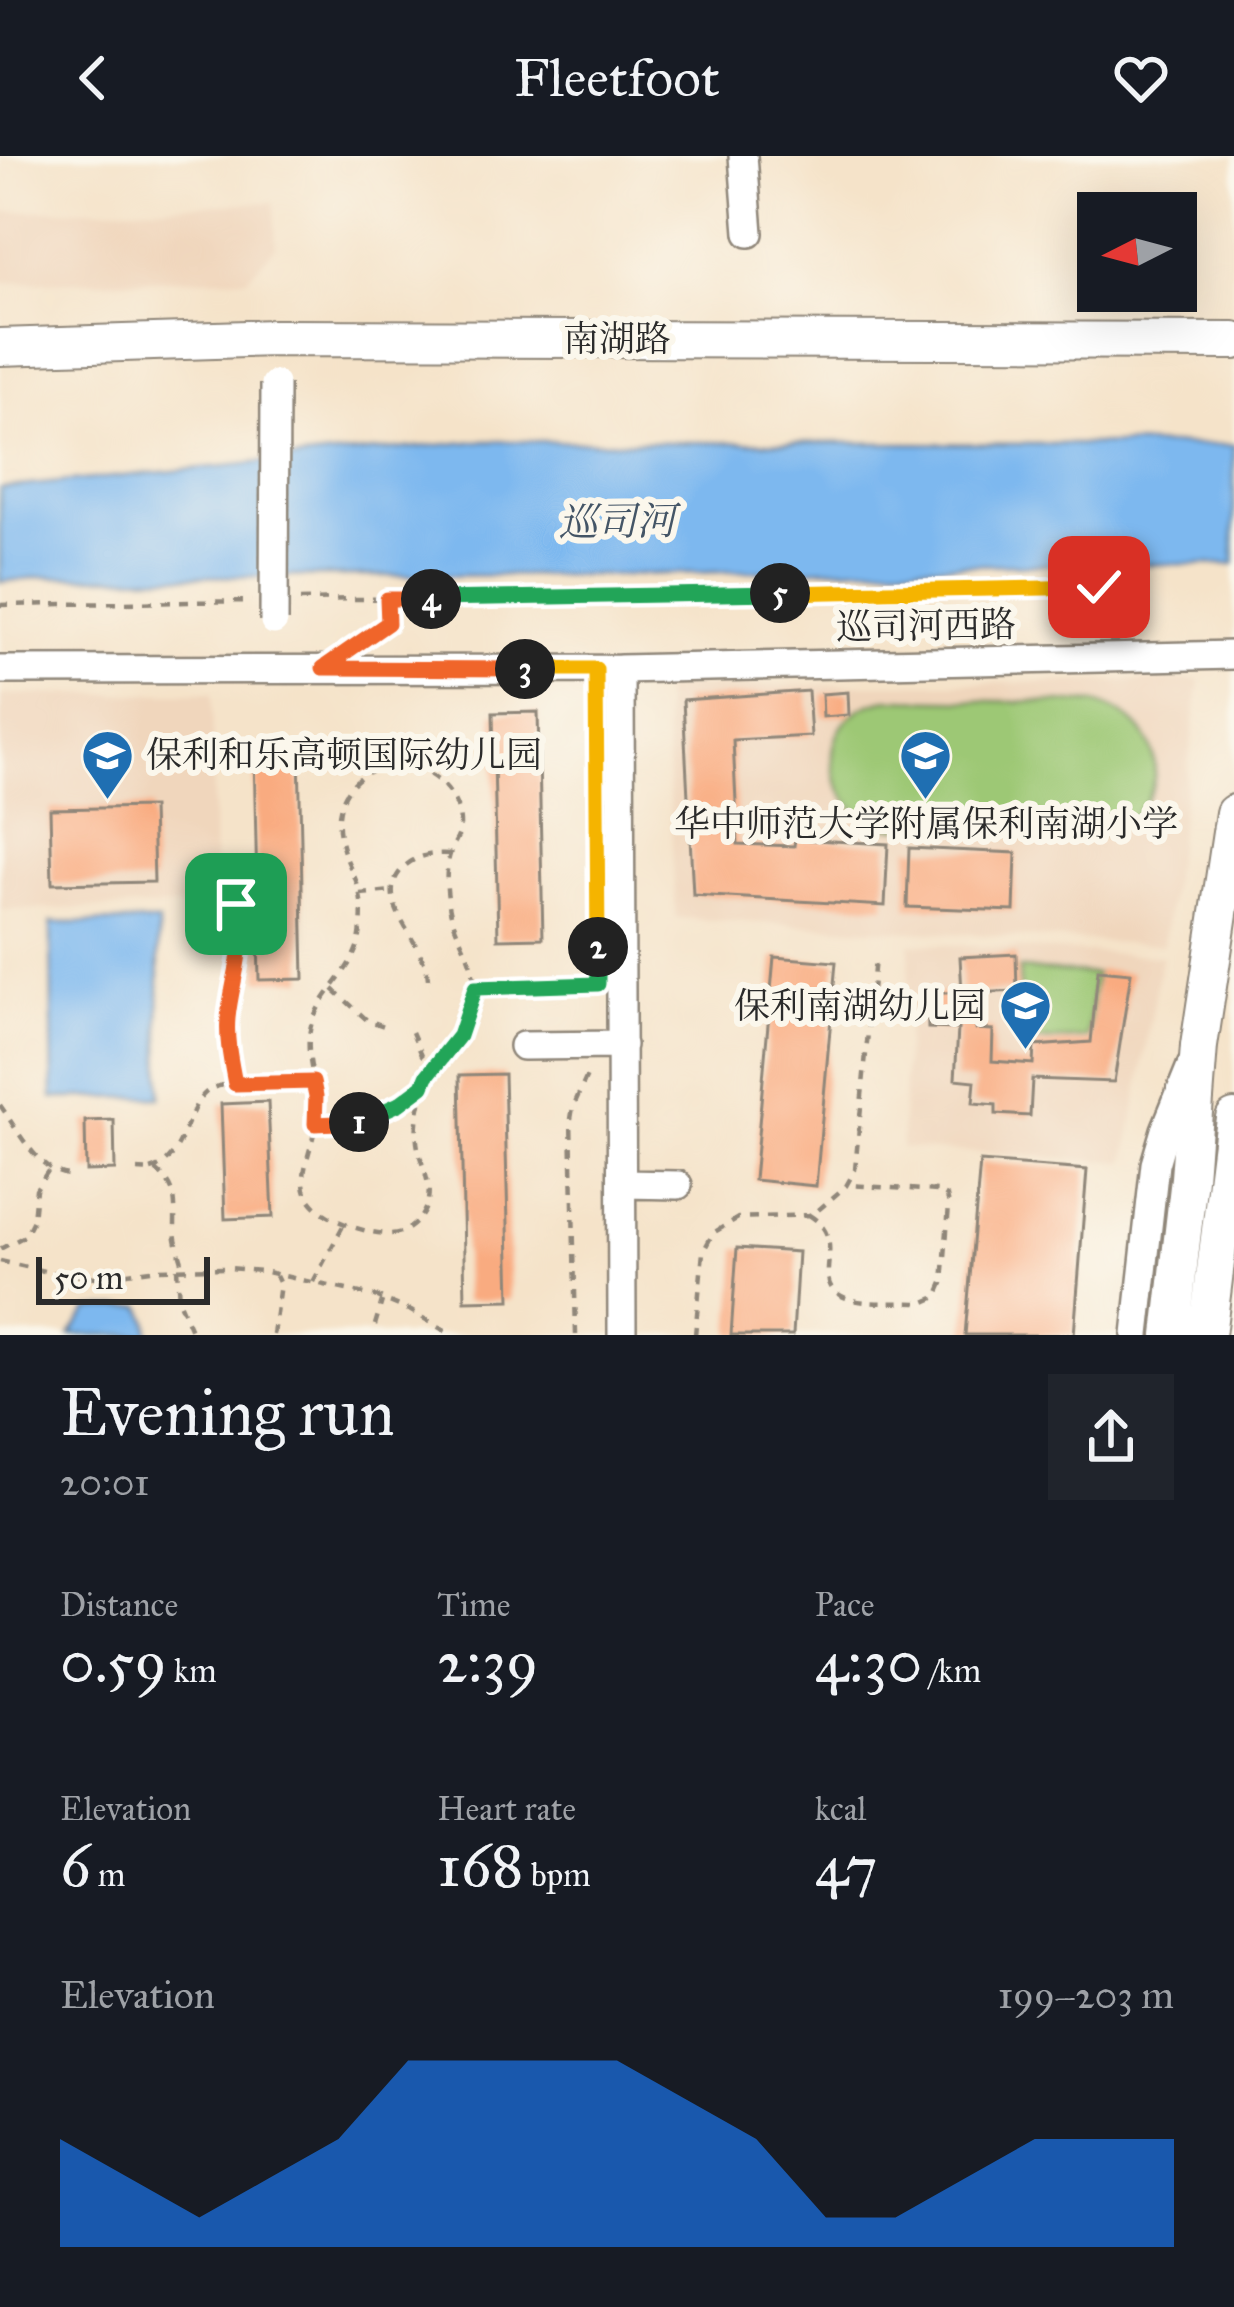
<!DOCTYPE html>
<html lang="en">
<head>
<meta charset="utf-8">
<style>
	body { margin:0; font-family:"IM FELL Great Primer","Noto Serif SC",serif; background:#20242c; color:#f1f3f6; height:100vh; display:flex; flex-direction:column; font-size:45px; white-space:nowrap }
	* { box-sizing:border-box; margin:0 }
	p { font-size:39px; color:#9ea1a6 }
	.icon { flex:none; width:66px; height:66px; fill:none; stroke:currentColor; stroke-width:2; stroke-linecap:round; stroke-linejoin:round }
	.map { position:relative; height:1179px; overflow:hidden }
	.panel { display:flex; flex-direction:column; background:#171b24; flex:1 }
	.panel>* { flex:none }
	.needle { width:78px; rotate:264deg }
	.tools { position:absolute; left:1077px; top:36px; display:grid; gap:24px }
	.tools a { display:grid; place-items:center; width:120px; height:120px; border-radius:0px; background:#171b24; box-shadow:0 12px 48px #0002; font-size:60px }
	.scale { position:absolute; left:36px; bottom:30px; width:174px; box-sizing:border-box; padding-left:12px; border:6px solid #2b2b2b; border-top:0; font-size:33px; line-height:42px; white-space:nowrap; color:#2b2b2b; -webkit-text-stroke:9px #fbf7ec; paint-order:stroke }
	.pin { position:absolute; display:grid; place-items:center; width:102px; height:102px; color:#fff; margin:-51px; border-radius:24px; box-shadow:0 6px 18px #0006 }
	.km { position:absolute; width:60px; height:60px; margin:-30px; border-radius:50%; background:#222; color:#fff; font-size:33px; line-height:60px; text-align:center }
	.round { display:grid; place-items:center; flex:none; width:126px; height:126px; border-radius:0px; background:#20242c }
	.summary { display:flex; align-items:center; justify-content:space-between; height:204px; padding:0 60px }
	h1 { font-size:66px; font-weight:600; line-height:90px }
	.metrics { display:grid; grid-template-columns:repeat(3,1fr); gap:18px; height:204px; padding:12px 60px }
	.metrics div { display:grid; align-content:center }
	.metrics b { font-size:60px; font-weight:600 }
	.metrics small { font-size:33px; font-weight:400 }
	.metrics p { font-size:33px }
	.chart { height:336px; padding:24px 60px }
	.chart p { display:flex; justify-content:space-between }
	.chart svg { width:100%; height:216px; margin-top:12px; fill:#1a73e8; opacity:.7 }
	header { display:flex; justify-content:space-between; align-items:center; height:156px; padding:0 60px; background:#171b24; font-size:54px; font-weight:600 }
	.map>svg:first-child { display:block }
</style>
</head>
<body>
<header><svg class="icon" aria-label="back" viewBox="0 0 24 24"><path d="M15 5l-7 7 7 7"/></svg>Fleetfoot<svg class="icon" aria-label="heart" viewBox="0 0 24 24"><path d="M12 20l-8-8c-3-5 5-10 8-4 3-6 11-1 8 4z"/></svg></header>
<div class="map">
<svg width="1234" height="1179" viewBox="0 0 1234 1179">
	<rect width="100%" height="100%" fill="#fbf7ec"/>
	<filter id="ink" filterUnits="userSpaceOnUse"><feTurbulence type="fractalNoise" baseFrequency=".00833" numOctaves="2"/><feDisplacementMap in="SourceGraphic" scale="24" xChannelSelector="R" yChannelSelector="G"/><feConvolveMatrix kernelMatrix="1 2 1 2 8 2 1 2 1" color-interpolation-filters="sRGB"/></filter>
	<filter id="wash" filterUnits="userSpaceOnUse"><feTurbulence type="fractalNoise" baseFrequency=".004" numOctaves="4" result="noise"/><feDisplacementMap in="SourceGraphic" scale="48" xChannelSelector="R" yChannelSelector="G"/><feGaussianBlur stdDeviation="2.7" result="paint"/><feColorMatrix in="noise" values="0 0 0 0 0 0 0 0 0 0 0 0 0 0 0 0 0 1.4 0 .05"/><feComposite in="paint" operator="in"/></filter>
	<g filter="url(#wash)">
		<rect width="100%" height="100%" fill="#f5e3c9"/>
		<path fill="#f0d6bc" d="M 274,46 L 276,90 L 247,122 L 0,127 L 0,56 Z
			M 1200,524 L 1163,789 L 676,762 L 663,531 Z
			M 212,537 L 214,750 L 0,754 L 0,539 Z
			M 910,787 L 1162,800 L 1126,1006 L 901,992 Z"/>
		<path fill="#9dc875" stroke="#647a50" stroke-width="3" d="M 889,543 L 1094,547 C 1174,566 1175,657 1096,680 L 884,671 C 816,646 814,554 889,543 Z
			M 1019,813 L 1095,818 L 1088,882 L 1036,886 L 1020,834 Z"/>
		<path fill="#7db8ef" stroke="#54728d" stroke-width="3" d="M 479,285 L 1234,289 L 1234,408 L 928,409 L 629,419 L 41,421 L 0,426 L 0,332 Z
			M 158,766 L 161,941 L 53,942 L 51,767 Z
			M 142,1150 L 148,1165 L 149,1179 L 70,1179 L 89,1153 Z"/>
		<g id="blocks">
			<path fill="#f9ab80" d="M 808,535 L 811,580 L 733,584 L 738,688 L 794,690 L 795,683 L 888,688 L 885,750 L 693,739 L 683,544 Z
				M 848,536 L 849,559 L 823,561 L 822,538 Z
				M 538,556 L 543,782 L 498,783 L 493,557 Z
				M 299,596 L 304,823 L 259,824 L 254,597 Z
				M 152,651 L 154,726 L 52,728 L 50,653 Z
				M 909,692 L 1016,697 L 1014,755 L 907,751 Z
				M 1016,798 L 1017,835 L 976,837 L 976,873 L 993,874 L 992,905 L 1033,908 L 1034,890 L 1091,886 L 1098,814 L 1131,817 L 1114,926 L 1032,923 L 1030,960 L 996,958 L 996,949 L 973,947 L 975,925 L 955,923 L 958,873 L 928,872 L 927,838 L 962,836 L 960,801 Z
				M 774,801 L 836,806 L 816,1030 L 754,1024 Z
				M 504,918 L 510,1144 L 465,1145 L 460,919 Z
				M 268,946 L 273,1061 L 225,1063 L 221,948 Z
				M 114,964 L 115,1014 L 86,1015 L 85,965 Z
				M 980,1006 L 1087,1014 L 1074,1179 L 965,1179 Z
				M 737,1092 L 798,1096 L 793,1179 L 731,1179 Z"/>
		</g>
	</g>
	<g filter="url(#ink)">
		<use href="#blocks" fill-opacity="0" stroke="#90877a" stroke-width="3"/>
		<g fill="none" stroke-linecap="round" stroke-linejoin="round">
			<defs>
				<path id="minor" d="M 743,0 L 749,77
					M 620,513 L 622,1179
					M 0,514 L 620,513 L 1234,499
					M 523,890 L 622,889
					M 623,1028 L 678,1029
					M 1136,1179 L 1155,1008 L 1165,974 L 1191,910"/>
				<path id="major" d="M 0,191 L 275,182 L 1234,185
					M 1171,1179 L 1189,1022 L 1199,890 L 1234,657
					M 1207,1179 L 1234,962"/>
			</defs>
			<use href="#minor" stroke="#90877a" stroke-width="32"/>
			<use href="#major" stroke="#90877a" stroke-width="40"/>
			<path stroke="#90877a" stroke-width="4.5" stroke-dasharray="9 9" stroke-linecap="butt" d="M 300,444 L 1099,431 L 1100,452 L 1129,477
				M 0,449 L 252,445
				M 357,488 L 388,467 L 387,443
				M 396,607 C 428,610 461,635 460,670 C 460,681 454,686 451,695 C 445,712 446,732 449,749 C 455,784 481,807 472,844 C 469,859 464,874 455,886 C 438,909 424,916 420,947 C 417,961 415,978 418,992 C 422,1013 435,1032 425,1053 C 419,1067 407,1077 391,1078 C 373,1078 354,1072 338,1065 C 278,1037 315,1003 317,956 C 318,925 302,898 312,866 C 323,834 354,815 360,780 C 362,766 363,749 359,735 C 356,720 347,707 343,693 C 329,647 350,615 396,607 Z
				M 230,734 L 239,759 L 241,776 L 239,810 L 228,868 L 235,929
				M 360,738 L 393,735
				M 428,823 C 426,784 368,745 405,710 C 418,699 433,697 450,698
				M 474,832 L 595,828
				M 333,833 L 367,864 L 384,870
				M 412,876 L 422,899 L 433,911
				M 0,949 C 17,973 38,1016 69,1019
				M 315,968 C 355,969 388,959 420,933
				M 137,1014 L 157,1015 C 178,1032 175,1047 175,1071 C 175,1085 180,1099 184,1112
				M 151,1014 C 189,1003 184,944 213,932 C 234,923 286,926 310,926
				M 809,1059 C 853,1086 805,1127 846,1142 C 866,1149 894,1146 916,1147 L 923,1147 L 937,1141 L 943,1127 L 949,1049 L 947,1040 L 938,1035 L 849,1029
				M 0,1093 L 25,1080 L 33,1064 L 36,1033 L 50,1012
				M 0,1105 L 48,1116 L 95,1121 L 160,1113 L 229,1112 L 262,1115 L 378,1141 L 411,1155 L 452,1179
				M 177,1112 L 179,1146 L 193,1179
				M 313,1126 L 344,1068
				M 375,1169 L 382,1145
				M 273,1179 L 280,1128 L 276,1120
				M 576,1179 L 571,963 L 573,951 L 590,913
				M 695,1179 L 703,1096 L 713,1077 L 738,1062 L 809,1059 L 816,1056 L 846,1030 L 855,1014 L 875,802"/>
			<use href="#minor" stroke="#fff" stroke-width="27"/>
			<use href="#major" stroke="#fff" stroke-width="36"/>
			<defs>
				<path id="minor-bridge" d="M 274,465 L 275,228"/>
			</defs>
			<use href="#minor-bridge" stroke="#90877a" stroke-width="32" stroke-linecap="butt"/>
			<use href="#minor-bridge" stroke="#fff" stroke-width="27"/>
		</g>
	</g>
	<g fill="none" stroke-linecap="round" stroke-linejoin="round" filter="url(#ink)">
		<defs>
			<path id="split-1" d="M 236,748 C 248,788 232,822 228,862 C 226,884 231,906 235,928 L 313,926 L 316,940 L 315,968 L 359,966"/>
			<path id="split-2" d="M 359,966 L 399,948 L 423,930 L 427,920 L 459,880 L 475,832 L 598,828 L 598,791"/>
			<path id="split-3" d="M 525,513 L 596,513 L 598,791"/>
			<path id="split-4" d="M 431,443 L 387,443 L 388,467 L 323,512 L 525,513"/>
			<path id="split-5" d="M 431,443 L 780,437"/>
			<path id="split-6" d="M 780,437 L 1099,431"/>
		</defs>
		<use href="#split-1" stroke="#fff" stroke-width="24"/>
		<use href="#split-2" stroke="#fff" stroke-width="24"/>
		<use href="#split-3" stroke="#fff" stroke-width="24"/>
		<use href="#split-4" stroke="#fff" stroke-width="24"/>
		<use href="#split-5" stroke="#fff" stroke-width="24"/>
		<use href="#split-6" stroke="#fff" stroke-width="24"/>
		<use href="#split-1" stroke="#f0652b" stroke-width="15"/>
		<use href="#split-2" stroke="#22a559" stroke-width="15"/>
		<use href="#split-3" stroke="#f5b400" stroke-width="15"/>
		<use href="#split-4" stroke="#f0652b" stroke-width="15"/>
		<use href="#split-5" stroke="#22a559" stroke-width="15"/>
		<use href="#split-6" stroke="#f5b400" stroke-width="15"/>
	</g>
	<defs>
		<symbol id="school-pin" viewBox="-11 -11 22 30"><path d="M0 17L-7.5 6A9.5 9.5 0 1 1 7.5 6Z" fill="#1f6fb2" stroke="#fbf7ec"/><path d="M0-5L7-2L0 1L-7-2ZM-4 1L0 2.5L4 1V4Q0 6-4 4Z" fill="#fff"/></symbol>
	</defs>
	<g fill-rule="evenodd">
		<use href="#school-pin" x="78" y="570" width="59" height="81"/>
		<use href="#school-pin" x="896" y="570" width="59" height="81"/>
		<use href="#school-pin" x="996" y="820" width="59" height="81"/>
	</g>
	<g text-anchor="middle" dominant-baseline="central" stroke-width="12" stroke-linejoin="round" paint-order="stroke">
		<g font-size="36" fill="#2b2b2b" stroke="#fbf7ec">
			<text x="617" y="183">南湖路</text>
			<text transform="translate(926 470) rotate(-1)">巡司河西路</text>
		</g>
		<g font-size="36" fill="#2b2b2b" stroke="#fbf7ec" text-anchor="start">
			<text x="146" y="599">保利和乐高顿国际幼儿园</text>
			<text x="926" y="668" text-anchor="middle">华中师范大学附属保利南湖小学</text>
			<text x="986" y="850" text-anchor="end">保利南湖幼儿园</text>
		</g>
		<g font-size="39" font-style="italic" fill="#456" stroke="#fbf7ec">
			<text transform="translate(617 366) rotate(-1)">巡司河</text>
		</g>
	</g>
</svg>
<div class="tools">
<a><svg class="needle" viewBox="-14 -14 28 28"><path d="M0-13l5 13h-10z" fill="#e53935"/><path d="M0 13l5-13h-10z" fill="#9ea1a6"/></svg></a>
</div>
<div class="scale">50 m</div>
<div class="pin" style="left:236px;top:748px;background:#1e9e55"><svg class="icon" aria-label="arrive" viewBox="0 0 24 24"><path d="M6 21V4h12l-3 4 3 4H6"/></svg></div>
<div class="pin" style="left:1099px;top:431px;background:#d93025"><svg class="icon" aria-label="check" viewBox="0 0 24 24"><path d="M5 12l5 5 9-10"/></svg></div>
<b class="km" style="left:359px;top:966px">1</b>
<b class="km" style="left:598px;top:791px">2</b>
<b class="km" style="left:525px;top:513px">3</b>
<b class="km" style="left:431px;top:443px">4</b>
<b class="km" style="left:780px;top:437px">5</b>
</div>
<section class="panel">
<div class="summary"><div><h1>Evening run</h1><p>20:01</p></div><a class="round"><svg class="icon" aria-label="share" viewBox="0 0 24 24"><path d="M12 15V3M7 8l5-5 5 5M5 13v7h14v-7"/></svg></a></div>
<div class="metrics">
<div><p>Distance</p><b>0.59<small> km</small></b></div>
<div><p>Time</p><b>2:39</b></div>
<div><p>Pace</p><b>4:30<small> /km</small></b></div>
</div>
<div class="metrics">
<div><p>Elevation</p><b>6<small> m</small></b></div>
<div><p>Heart rate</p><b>168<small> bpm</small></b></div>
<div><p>kcal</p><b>47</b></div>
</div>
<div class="chart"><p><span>Elevation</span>199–203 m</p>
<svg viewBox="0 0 160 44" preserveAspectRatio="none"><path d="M0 44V22L10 30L20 38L30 30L40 22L50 6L60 6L70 6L80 6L90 14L100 22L110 38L120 38L130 30L140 22L150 22L160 22V44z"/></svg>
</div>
</section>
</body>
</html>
